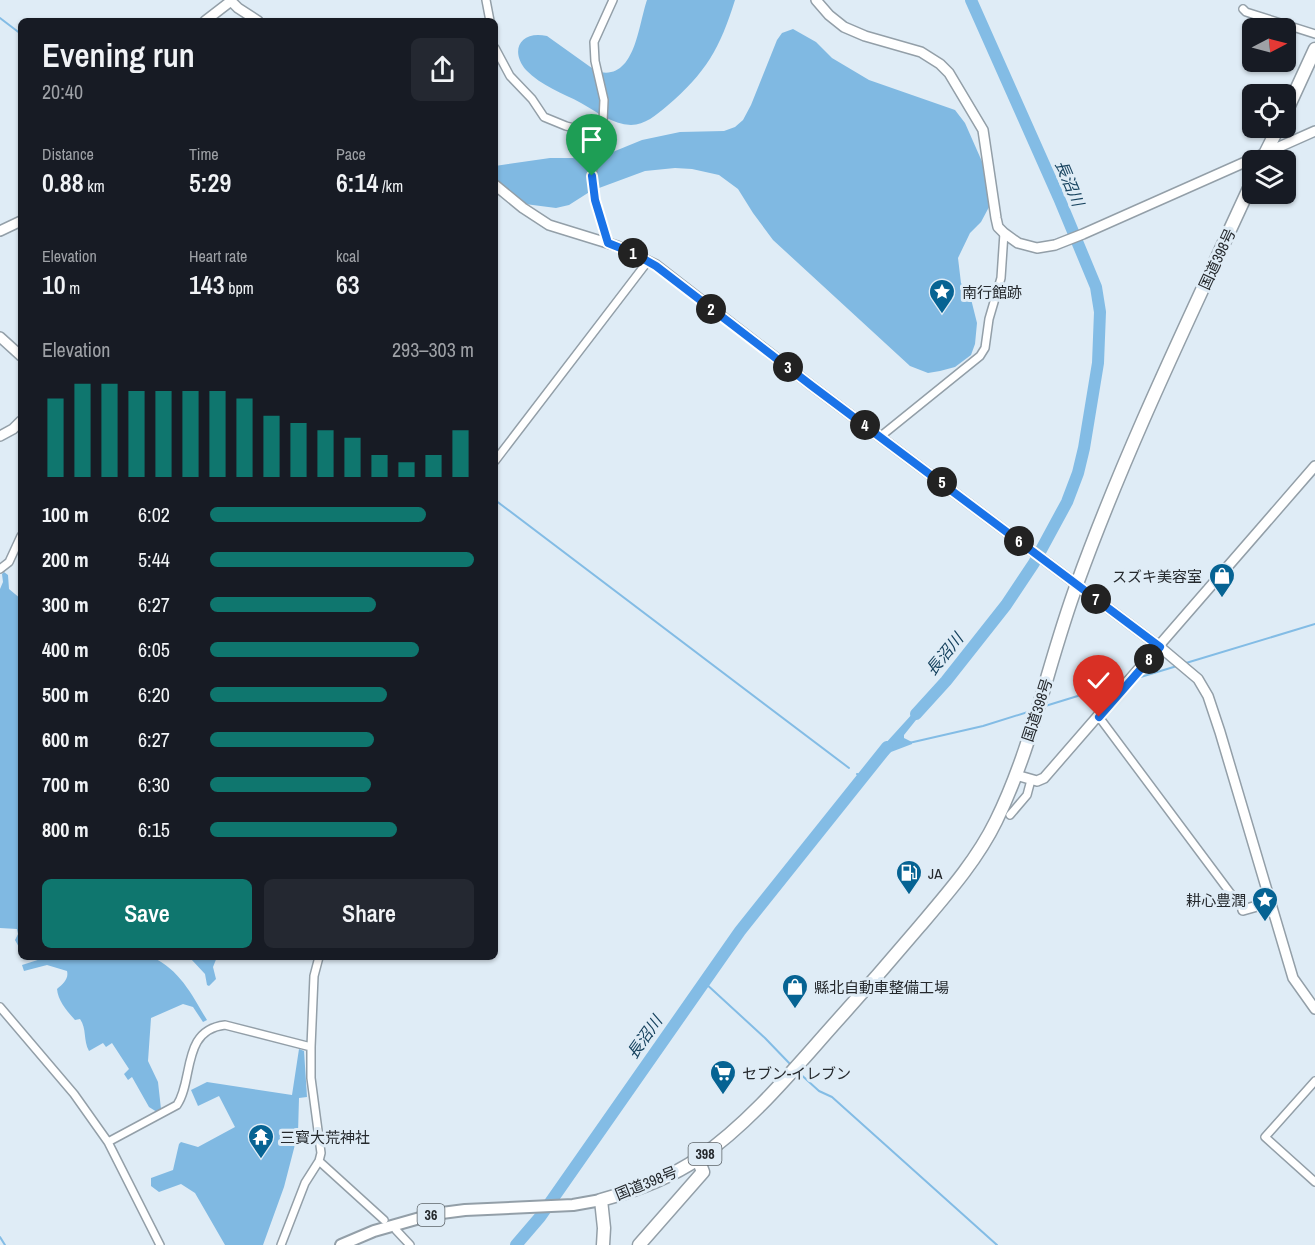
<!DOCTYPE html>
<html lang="en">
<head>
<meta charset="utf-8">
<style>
	body { margin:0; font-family:"Archivo Narrow","Noto Sans JP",sans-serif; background:#242831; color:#f1f3f6; height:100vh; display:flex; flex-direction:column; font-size:22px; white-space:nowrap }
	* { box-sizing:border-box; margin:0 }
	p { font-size:20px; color:#9ea1a6 }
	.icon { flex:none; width:33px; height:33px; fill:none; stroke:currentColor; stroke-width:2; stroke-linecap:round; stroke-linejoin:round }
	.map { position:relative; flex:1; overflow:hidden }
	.panel { position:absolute; left:18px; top:18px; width:480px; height:942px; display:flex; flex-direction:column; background:#171b24; border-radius:9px; box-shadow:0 2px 4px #0004 }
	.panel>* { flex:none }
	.needle { width:39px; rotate:84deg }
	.tools { position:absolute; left:1242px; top:18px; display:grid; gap:12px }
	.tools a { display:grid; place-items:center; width:54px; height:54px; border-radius:9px; background:#171b24; box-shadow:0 2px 4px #0004; font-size:30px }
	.pin { position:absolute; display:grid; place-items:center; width:51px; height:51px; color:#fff; margin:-62px -26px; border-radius:50% 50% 50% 0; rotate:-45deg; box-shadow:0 0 6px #0007 }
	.pin .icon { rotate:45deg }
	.km { position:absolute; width:30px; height:30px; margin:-15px; border-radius:50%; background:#222; color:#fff; font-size:16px; line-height:30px; text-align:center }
	.round { display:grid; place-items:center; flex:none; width:63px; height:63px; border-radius:9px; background:#242831 }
	.head { display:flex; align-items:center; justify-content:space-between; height:102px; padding:0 24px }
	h1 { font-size:33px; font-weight:600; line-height:45px }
	.metrics { display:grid; grid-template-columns:repeat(3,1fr); gap:9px; height:102px; padding:6px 24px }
	.metrics div { display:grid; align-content:center }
	.metrics b { font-size:26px; font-weight:600 }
	.metrics small { font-size:16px; font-weight:400 }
	.metrics p { font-size:16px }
	.chart { height:168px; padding:12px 24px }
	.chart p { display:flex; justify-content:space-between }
	.chart svg { width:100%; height:108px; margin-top:6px; stroke:#0f766e; stroke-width:6 }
	.primary-button { display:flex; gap:12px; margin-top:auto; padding:12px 24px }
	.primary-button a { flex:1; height:69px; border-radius:9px; background:#0f766e; color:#fff; font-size:24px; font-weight:600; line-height:69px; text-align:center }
	.primary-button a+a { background:#242831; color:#f1f3f6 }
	ul { padding:0 24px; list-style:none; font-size:20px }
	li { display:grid; grid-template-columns:96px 72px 1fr; align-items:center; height:45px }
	li i { height:15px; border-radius:8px; background:#0f766e }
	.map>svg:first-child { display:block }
</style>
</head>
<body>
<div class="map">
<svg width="1315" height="1245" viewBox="0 0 1315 1245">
	<rect width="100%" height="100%" fill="#dfecf6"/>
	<path fill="#80b9e2" d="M 647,0 L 735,0 C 720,48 706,73 667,106 C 656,115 645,125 631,125 C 612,124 597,112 581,103 C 563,93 541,86 526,70 C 509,50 521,30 547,36 L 596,71 C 635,83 638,26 647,0 Z
		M 793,29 L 816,42 L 832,58 L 869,80 L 955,110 L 965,123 L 991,182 L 992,195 L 989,207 L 981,222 L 970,233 L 958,258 L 961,283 L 971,299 L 977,323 L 975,344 L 971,355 L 955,367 L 940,371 L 928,373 L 910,366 L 773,240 L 753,213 L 738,189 L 719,175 L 692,169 L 675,168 L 645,171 L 591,191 L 569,205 L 556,208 L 525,204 L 495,183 L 495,166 L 550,158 L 598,158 L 642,140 L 680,132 L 724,131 L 735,127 L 743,120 L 751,105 L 777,40 L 782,33 Z
		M 4,572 L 8,575 L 9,589 L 21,599 L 21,951 L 15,940 L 18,934 L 17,929 L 0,928 L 0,589 L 3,582 L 2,574 Z
		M 47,957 L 152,957 C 180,970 192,995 207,1020 L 203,1022 L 193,1007 L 183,1004 L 151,1018 L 148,1061 L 158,1082 L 161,1109 L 157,1112 L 149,1107 L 132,1077 L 128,1080 L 124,1074 L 129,1069 L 112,1043 L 106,1047 L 103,1043 L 89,1051 C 83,1040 87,1029 80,1019 L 75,1020 C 67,1011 58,1001 57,989 C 63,984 69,979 67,971 L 47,965 L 24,971 L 22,965 Z
		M 179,957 L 217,957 L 213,967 L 216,979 L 209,986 L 207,985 L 205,974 L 191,959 Z
		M 299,1049 L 304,1051 L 307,1097 L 299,1098 L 298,1133 L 284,1187 L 263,1245 L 225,1245 L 195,1193 L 181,1184 L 159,1192 L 151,1186 L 151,1178 L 173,1170 L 179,1144 L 181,1142 L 198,1147 L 235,1127 L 219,1096 L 198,1106 L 191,1090 L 207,1082 L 292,1095 Z"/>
	<path fill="#83bce5" d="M 924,701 L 928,705 L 904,735 L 904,738 L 912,742 L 912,744 L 891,752 L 880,762 L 874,756 Z"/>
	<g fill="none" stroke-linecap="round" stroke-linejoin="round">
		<path stroke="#83bce5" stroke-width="2" d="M 0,18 L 21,34
			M 495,500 L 849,768
			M 1186,663 L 1315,624
			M 1134,679 L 1177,666
			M 1042,707 L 1123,682
			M 909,743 L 983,726 L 1031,711
			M 857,774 L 863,777
			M 704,982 L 765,1038 L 791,1065
			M 797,1071 L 819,1091 L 832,1097 L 997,1245
			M 0,1237 L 5,1245"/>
		<path stroke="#83bce5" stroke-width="12" d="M 916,714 L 946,681 L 1006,605 L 1034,563 L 1067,502 L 1078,473 L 1084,448 L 1098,363 L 1100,312 L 1096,287 L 1059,198 L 971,0
			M 516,1245 L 540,1217 L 740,931 L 887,747"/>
		<defs>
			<path id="street" d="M 486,0 L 490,21
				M 1243,9 L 1246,12 L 1315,34
				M 495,48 L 510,76 L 532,99 L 544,117 L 566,126 L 598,134
				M 608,243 L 595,200 L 592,176 L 596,140 L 603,122 L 604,100 L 595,61 L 594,42 L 613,0
				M 881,436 L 980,356 L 985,348 L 989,319 L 1001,278 L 1004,233
				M 495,461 L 648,261
				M 0,569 L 9,562 L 21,536
				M 1099,717 L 1243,910
				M 1010,815 L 1027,795 L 1031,780
				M 0,1007 L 74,1094 L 108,1142 L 160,1245
				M 1315,1081 L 1265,1137 L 1315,1182
				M 108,1142 L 177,1105 C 194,1080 181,1030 225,1025 L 311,1047
				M 319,1161 L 384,1220
				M 396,1230 L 410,1245
				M 281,1245 L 305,1183 L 319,1161 L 321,1153 L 311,1078 L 311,1047 L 314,976 L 319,957"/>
			<path id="secondary" d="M 230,0 L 238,8 L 258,21
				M 816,0 L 829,15 L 844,27 L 865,36 L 921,52 L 940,64 L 949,73 L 983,130 L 996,218 L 998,227 L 1004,233 L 1018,243 L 1037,248 L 1055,245 L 1083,234 L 1315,131
				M 205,21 L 231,1
				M 495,185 L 523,208 L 549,225 L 617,246 L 656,265 L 812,386 L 1160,647 L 1198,679 L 1208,696 L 1220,732 L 1293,978 L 1315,1009
				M 0,231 L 21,221
				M 0,337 L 21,356
				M 0,436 L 13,429 L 21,421
				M 1016,775 L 1037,781 L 1044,778 L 1315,466
				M 1243,910 L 1271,902"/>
			<path id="primary" d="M 341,1245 L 374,1231 L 434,1214 L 465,1210 L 573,1205 L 601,1200"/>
			<path id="highway" d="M 1286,112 L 1315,49
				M 1262,160 L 1278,128
				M 603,1245 L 604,1228 L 601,1200 C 634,1191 670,1178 699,1158 C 751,1122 794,1069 836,1022 C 864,991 892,959 919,927 C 947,894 977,860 996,821 C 1033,746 1048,662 1077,584 C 1127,446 1191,315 1252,182
				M 639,1245 L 703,1172 L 698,1159"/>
		</defs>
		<use href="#street" stroke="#939fa8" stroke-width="10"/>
		<use href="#secondary" stroke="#939fa8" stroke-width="12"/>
		<use href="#primary" stroke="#939fa8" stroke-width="14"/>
		<use href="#highway" stroke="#939fa8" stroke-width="15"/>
		<use href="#street" stroke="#fff" stroke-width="7"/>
		<use href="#secondary" stroke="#fff" stroke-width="9"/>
		<use href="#primary" stroke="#fff" stroke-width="10"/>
		<use href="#highway" stroke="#fff" stroke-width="12"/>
	</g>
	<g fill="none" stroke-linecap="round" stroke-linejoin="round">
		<defs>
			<path id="route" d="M 592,176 L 595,200 L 608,243 L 633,253 L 656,266 L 812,386 L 1160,647 L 1099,717"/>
		</defs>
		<use href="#route" stroke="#fff" stroke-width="12"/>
		<use href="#route" stroke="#1a73e8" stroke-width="8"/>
	</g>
	<defs>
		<symbol id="sight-pin" viewBox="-11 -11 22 30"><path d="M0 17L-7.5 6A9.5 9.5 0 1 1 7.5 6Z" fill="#066393" stroke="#dfecf6"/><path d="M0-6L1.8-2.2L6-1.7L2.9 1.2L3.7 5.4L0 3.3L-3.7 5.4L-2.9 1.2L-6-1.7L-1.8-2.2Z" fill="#fff"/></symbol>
		<symbol id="shop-pin" viewBox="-11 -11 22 30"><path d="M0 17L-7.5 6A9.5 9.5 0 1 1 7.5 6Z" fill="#066393" stroke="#dfecf6"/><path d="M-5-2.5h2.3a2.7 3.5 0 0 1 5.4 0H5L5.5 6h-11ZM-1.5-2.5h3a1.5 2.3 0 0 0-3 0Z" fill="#fff"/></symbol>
		<symbol id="fuel-pin" viewBox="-11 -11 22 30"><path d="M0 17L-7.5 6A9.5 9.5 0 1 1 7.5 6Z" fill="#066393" stroke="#dfecf6"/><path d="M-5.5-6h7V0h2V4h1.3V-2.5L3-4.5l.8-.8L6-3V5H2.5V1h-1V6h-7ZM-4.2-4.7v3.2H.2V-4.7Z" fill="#fff"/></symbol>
		<symbol id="supermarket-pin" viewBox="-11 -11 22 30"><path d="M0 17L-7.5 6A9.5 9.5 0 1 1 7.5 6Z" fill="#066393" stroke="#dfecf6"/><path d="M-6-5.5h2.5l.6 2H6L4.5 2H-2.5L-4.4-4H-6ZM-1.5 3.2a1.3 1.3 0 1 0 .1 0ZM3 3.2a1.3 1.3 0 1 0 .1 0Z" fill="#fff"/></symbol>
		<symbol id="temple-pin" viewBox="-11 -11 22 30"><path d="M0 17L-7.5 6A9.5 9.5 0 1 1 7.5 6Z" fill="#066393" stroke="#dfecf6"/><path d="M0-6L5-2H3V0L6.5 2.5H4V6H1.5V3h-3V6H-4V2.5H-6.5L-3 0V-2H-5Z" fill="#fff"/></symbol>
	</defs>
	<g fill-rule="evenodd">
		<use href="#sight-pin" x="927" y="277" width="30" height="40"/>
		<use href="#shop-pin" x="1207" y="561" width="30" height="40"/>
		<use href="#fuel-pin" x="894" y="858" width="30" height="40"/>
		<use href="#sight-pin" x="1250" y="885" width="30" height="40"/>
		<use href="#shop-pin" x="780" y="972" width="30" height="40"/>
		<use href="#supermarket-pin" x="708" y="1058" width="30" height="40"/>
		<use href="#temple-pin" x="246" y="1122" width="30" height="40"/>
	</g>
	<g text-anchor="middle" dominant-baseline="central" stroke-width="6" stroke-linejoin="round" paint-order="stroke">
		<g fill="#dfecf6" stroke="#5d6469" stroke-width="1.5">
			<rect x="688.5" y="1143" width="33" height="22" rx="4.5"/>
			<rect x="417.5" y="1204" width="27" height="22" rx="4.5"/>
		</g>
		<g font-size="14" font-weight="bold" fill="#25292d">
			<text x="705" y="1154">398</text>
			<text x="431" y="1215">36</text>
		</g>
		<g font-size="15" fill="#25292d" stroke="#dfecf6">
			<text transform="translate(1217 259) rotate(-65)">国道398号</text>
			<text transform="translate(1037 710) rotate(-72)">国道398号</text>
			<text transform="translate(646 1183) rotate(-22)">国道398号</text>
		</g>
		<g font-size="15" fill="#25292d" stroke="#dfecf6" text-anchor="start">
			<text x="962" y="292">南行館跡</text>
			<text x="1202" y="576" text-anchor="end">スズキ美容室</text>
			<text x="928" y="873">JA</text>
			<text x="1246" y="900" text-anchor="end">耕心豊潤</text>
			<text x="814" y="987">縣北自動車整備工場</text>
			<text x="742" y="1073">セブン-イレブン</text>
			<text x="280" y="1137">三寳大荒神社</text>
		</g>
		<g font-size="16" font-style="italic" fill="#16425e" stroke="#dfecf6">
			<text transform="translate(1070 183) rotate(67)">長沼川</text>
			<text transform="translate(944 654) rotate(-51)">長沼川</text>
			<text transform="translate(644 1037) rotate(-55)">長沼川</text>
		</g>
	</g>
</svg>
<div class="tools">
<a><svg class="needle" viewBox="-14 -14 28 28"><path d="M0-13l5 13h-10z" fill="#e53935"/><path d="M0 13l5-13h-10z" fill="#9ea1a6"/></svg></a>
<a><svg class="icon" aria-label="locate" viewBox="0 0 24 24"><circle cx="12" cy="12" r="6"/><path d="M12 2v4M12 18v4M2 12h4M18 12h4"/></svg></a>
<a><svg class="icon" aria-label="layers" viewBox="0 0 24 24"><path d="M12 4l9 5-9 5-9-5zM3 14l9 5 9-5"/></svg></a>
</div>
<div class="pin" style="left:592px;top:176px;background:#1e9e55"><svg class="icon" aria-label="arrive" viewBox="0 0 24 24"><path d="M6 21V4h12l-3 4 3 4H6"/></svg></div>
<div class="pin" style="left:1099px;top:717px;background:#d93025"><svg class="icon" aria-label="check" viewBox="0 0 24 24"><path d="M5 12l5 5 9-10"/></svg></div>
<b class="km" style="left:633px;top:253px">1</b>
<b class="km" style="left:711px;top:309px">2</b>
<b class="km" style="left:788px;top:367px">3</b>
<b class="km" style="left:865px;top:425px">4</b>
<b class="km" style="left:942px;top:482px">5</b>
<b class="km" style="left:1019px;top:541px">6</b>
<b class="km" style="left:1096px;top:599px">7</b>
<b class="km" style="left:1149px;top:659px">8</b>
<section class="panel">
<div class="head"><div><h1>Evening run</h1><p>20:40</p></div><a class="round"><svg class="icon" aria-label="share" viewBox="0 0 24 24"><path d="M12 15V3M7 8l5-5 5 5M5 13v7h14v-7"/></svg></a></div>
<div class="metrics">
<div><p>Distance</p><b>0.88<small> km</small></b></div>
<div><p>Time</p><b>5:29</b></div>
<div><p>Pace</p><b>6:14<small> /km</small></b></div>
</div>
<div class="metrics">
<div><p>Elevation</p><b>10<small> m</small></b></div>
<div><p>Heart rate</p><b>143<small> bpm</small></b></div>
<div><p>kcal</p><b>63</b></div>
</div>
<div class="chart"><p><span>Elevation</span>293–303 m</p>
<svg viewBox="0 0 160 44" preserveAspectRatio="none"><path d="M5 44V12M15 44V6M25 44V6M35 44V9M45 44V9M55 44V9M65 44V9M75 44V12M85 44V19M95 44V22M105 44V25M115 44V28M125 44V35M135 44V38M145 44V35M155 44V25"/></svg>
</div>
<ul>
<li><b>100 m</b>6:02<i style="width:82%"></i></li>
<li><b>200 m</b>5:44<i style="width:100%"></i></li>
<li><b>300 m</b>6:27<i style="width:63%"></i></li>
<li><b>400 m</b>6:05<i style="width:79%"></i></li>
<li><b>500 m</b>6:20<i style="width:67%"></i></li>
<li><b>600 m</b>6:27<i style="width:62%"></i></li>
<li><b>700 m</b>6:30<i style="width:61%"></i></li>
<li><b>800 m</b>6:15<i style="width:71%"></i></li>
</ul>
<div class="primary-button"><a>Save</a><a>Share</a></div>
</section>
</div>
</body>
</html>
